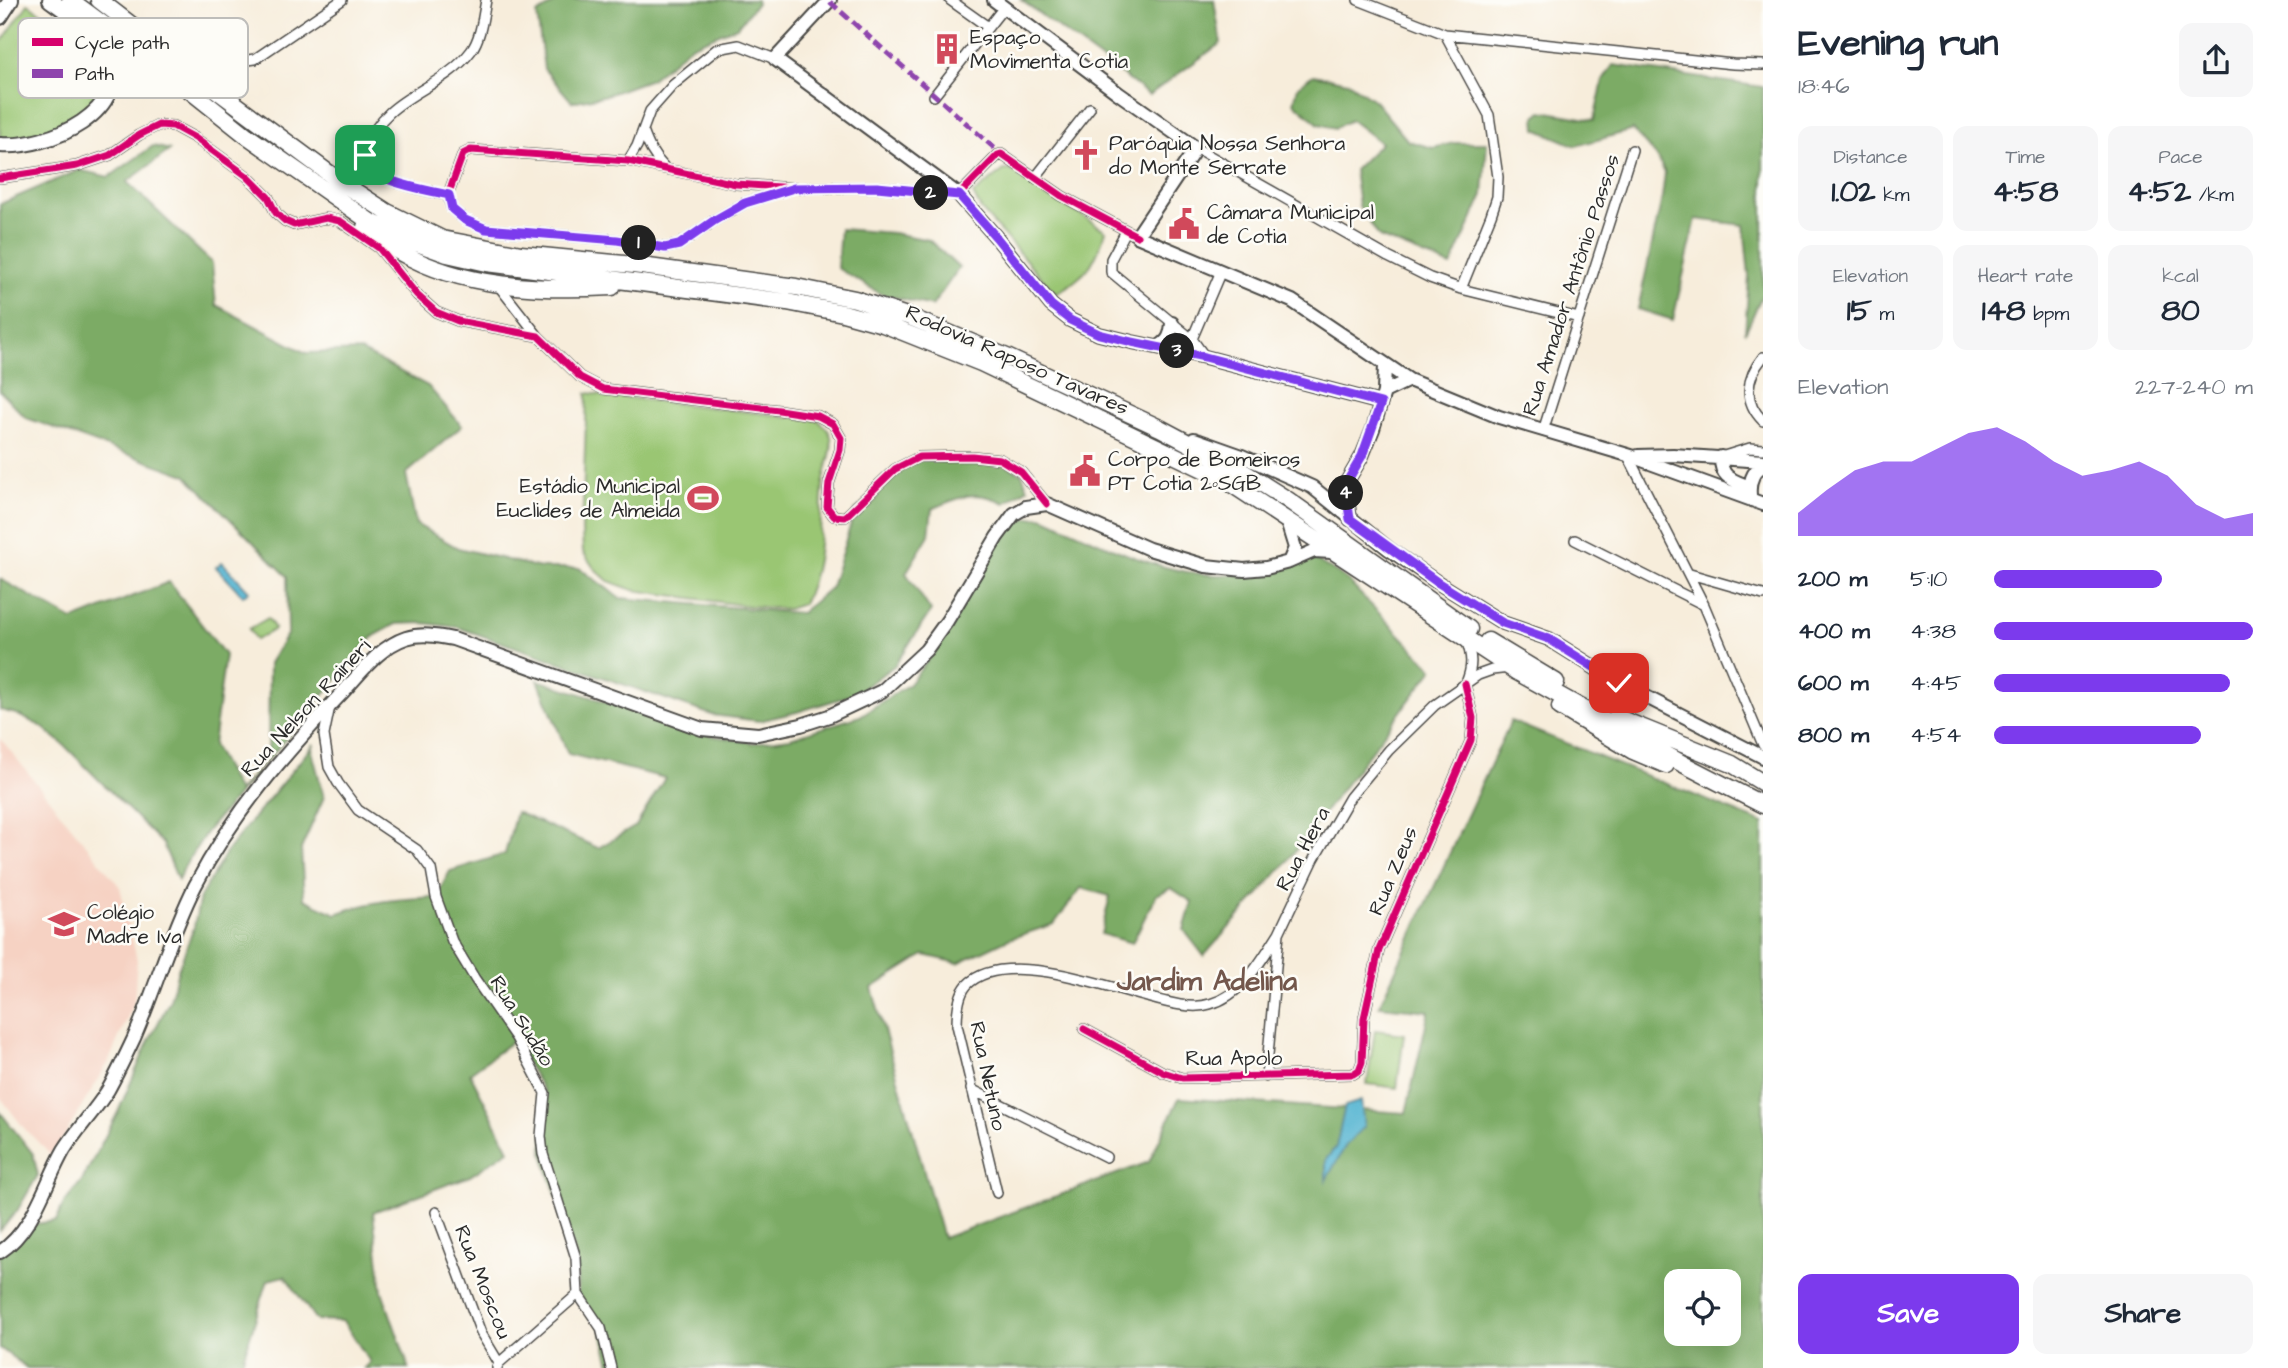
<!DOCTYPE html>
<html lang="en">
<head>
<meta charset="utf-8">
<style>
	body { margin:0; font-family:"Architects Daughter",sans-serif; background:#f6f6f7; color:#1f2937; height:100vh; display:flex; flex-direction:column; font-size:26px; white-space:nowrap }
	* { box-sizing:border-box; margin:0 }
	p { font-size:23px; color:#747a83 }
	.icon { flex:none; width:38px; height:38px; fill:none; stroke:currentColor; stroke-width:2; stroke-linecap:round; stroke-linejoin:round }
	.map { position:relative; flex:1; overflow:hidden }
	.drawer { display:flex; flex-direction:column; background:#fff; width:525px }
	.drawer>* { flex:none }
	.buttons { position:absolute; left:1664px; top:1269px; display:grid; gap:14px }
	.buttons a { display:grid; place-items:center; width:77px; height:77px; border-radius:14px; background:#fff; box-shadow:0 7px 28px #0002; font-size:35px }
	.pin { position:absolute; display:grid; place-items:center; width:60px; height:60px; color:#fff; margin:-30px; border-radius:14px; box-shadow:0 4px 10px #0006 }
	.km { position:absolute; width:35px; height:35px; margin:-18px; border-radius:50%; background:#222; color:#fff; font-size:19px; line-height:35px; text-align:center }
	.round { display:grid; place-items:center; flex:none; width:74px; height:74px; border-radius:14px; background:#f6f6f7 }
	.overview { display:flex; align-items:center; justify-content:space-between; height:119px; padding:0 35px }
	h1 { font-size:38px; font-weight:700; line-height:52px }
	.metrics { display:grid; grid-template-columns:repeat(3,1fr); gap:10px; height:119px; padding:7px 35px }
	.metrics div { display:grid; align-content:center; border-radius:14px; background:#f6f6f7; text-align:center }
	.metrics b { font-size:30px; font-weight:700 }
	.metrics small { font-size:19px; font-weight:400 }
	.metrics p { font-size:19px }
	.chart { height:196px; padding:14px 35px }
	.chart p { display:flex; justify-content:space-between }
	.chart svg { width:100%; height:126px; margin-top:7px; fill:#7c3aed; opacity:.7 }
	.action { display:flex; gap:14px; margin-top:auto; padding:14px 35px }
	.action a { flex:1; height:80px; border-radius:14px; background:#7c3aed; color:#fff; font-size:28px; font-weight:700; line-height:80px; text-align:center }
	.action a+a { background:#f6f6f7; color:#1f2937 }
	ul { padding:0 35px; list-style:none; font-size:23px }
	li { display:grid; grid-template-columns:112px 84px 1fr; align-items:center; height:52px }
	li i { height:18px; border-radius:9px; background:#7c3aed }
	main { display:flex; flex:1; min-height:0 }
	.map>svg:first-child { display:block }
</style>
</head>
<body>
<main>
<div class="map">
<svg width="1763" height="1368" viewBox="0 0 1763 1368">
	<rect width="100%" height="100%" fill="#fdfcf7"/>
	<filter id="ink" filterUnits="userSpaceOnUse"><feTurbulence type="fractalNoise" baseFrequency=".0143" numOctaves="2"/><feDisplacementMap in="SourceGraphic" scale="14" xChannelSelector="R" yChannelSelector="G"/><feConvolveMatrix kernelMatrix="1 2 1 2 8 2 1 2 1" color-interpolation-filters="sRGB"/></filter>
	<filter id="wash" filterUnits="userSpaceOnUse"><feTurbulence type="fractalNoise" baseFrequency=".00686" numOctaves="4" result="noise"/><feDisplacementMap in="SourceGraphic" scale="28" xChannelSelector="R" yChannelSelector="G"/><feGaussianBlur stdDeviation="1.57" result="paint"/><feColorMatrix in="noise" values="0 0 0 0 0 0 0 0 0 0 0 0 0 0 0 0 0 1.4 0 .05"/><feComposite in="paint" operator="in"/></filter>
	<g filter="url(#wash)">
		<rect width="100%" height="100%" fill="#f7eddb"/>
		<path fill="#f6d2c3" d="M 0,738 L 120,887 L 137,960 L 134,1002 L 108,1063 L 52,1156 L 24,1128 L 0,1097 Z"/>
		<path fill="#9ac673" stroke="#62784f" stroke-width="2" d="M 28,4 L 97,50 L 105,69 L 105,82 L 100,100 L 88,115 L 18,140 L 0,140 L 0,44 Z
			M 1004,170 L 1011,170 L 1106,231 C 1092,269 1089,272 1056,294 L 982,211 L 973,194 Z
			M 587,393 L 818,420 C 823,425 830,430 831,437 C 834,450 825,470 823,485 C 819,529 823,563 803,604 L 788,609 L 749,606 L 633,590 L 608,581 L 594,568 L 583,552 L 582,530 Z
			M 268,618 L 275,629 L 256,640 L 249,629 Z
			M 1375,1030 L 1404,1034 L 1397,1088 L 1367,1084 Z"/>
		<path fill="#7bab65" stroke="#536b48" stroke-width="2" fill-rule="evenodd" d="M 560,0 L 756,0 L 757,3 L 737,27 L 692,45 L 651,79 L 607,95 L 572,102 L 544,69 L 537,14 Z
			M 1021,0 L 1214,0 L 1221,43 L 1149,95 Z
			M 1613,65 L 1763,87 L 1763,293 L 1745,333 L 1749,276 L 1744,225 L 1696,219 L 1673,320 L 1638,309 L 1662,198 L 1665,173 L 1657,157 L 1633,130 L 1576,146 L 1536,129 L 1535,117 L 1542,111 L 1594,120 L 1603,81 Z
			M 1313,75 L 1348,82 L 1375,101 L 1408,141 L 1433,148 L 1454,143 L 1487,143 L 1483,195 L 1451,266 L 1379,237 L 1359,206 L 1354,170 L 1381,143 L 1351,120 L 1335,128 L 1319,124 L 1294,103 L 1298,86 Z
			M 153,146 L 170,150 L 127,182 L 212,263 L 216,305 L 306,353 L 361,351 L 428,386 L 462,426 L 406,474 L 416,524 L 458,548 L 541,568 L 579,568 L 620,598 L 801,613 L 831,587 L 855,511 L 896,471 L 920,459 L 1000,461 L 1022,474 L 1028,488 L 1005,503 C 973,488 962,497 932,509 L 929,535 L 906,573 L 931,611 L 895,665 L 855,694 L 797,712 L 759,721 L 712,715 L 457,627 L 422,623 L 396,624 L 374,636 L 207,831 C 197,848 185,862 178,880 L 163,844 L 64,745 L 41,726 L 16,714 L 0,710 L 0,579 L 73,620 L 169,582 L 225,655 L 213,745 L 238,792 L 268,758 L 269,663 L 288,633 L 287,576 L 186,475 L 26,418 L 0,391 L 0,204 L 79,170 L 109,177 Z
			M 840,229 L 893,233 L 929,240 L 959,268 L 932,306 L 881,294 L 837,268 Z
			M 1043,517 C 1100,542 1158,575 1222,575 C 1253,575 1283,566 1313,558 L 1346,579 L 1433,669 L 1286,863 L 1204,956 L 1184,930 L 1192,902 L 1171,888 L 1156,895 L 1132,943 L 1101,934 L 1110,896 L 1081,888 L 1054,924 L 1006,940 L 958,963 L 924,955 L 872,988 L 943,1238 L 1149,1162 L 1179,1098 L 1406,1113 L 1429,1011 L 1379,1006 L 1511,721 L 1763,823 L 1763,1368 L 611,1368 L 601,1328 L 578,1294 L 576,1258 L 543,1154 L 545,1093 L 513,1041 L 470,1073 L 509,1150 L 470,1176 L 373,1212 L 382,1291 L 409,1368 L 364,1368 L 370,1362 L 343,1321 L 316,1320 L 285,1276 L 268,1280 L 240,1368 L 27,1368 L 0,1348 L 0,1252 L 26,1225 L 56,1221 L 63,1205 L 83,1179 L 118,1112 L 146,1047 L 170,1000 L 179,967 L 194,927 L 200,897 L 229,848 L 314,744 L 312,751 L 324,797 L 301,849 L 304,899 L 336,914 C 372,900 398,899 436,897 L 450,871 L 505,854 L 516,812 L 598,848 L 636,826 L 665,778 L 568,754 L 538,680 L 713,736 L 754,743 L 790,738 L 860,716 L 909,684 L 946,637 L 985,558 L 1013,525 L 1026,518 ZM 1676,1281 L 1729,1281 L 1729,1334 L 1676,1334 Z
			M 0,1112 L 33,1154 L 38,1175 L 17,1211 L 0,1231 Z"/>
		<path fill="#52b4d1" stroke="#3e707e" stroke-width="2" d="M 222,562 L 249,591 L 243,596 L 216,567 Z
			M 1361,1101 L 1364,1127 L 1346,1145 L 1326,1180 L 1326,1159 L 1336,1147 L 1345,1106 Z"/>
	</g>
	<g filter="url(#ink)">
		<g fill="none" stroke-linecap="round" stroke-linejoin="round">
			<defs>
				<path id="minor" d="M 950,0 L 988,27
					M 1358,0 L 1445,34 L 1489,115 L 1498,177 L 1497,197 L 1491,215 L 1461,289
					M 177,23 L 231,58 L 241,61 L 255,59 L 342,0
					M 1445,34 L 1733,64 L 1763,65
					M 934,96 L 1004,7
					M 643,131 C 648,145 653,156 664,167
					M 1196,148 L 1388,257 L 1430,278 L 1461,289 L 1579,318
					M 628,161 L 637,146 L 650,111 L 673,85 L 717,49 L 739,45 L 775,59
					M 0,178 L 77,166 L 110,155 L 139,135 L 159,125 L 173,126 L 195,138 L 247,176 L 268,197 L 276,213 L 285,221 L 294,225 L 326,218 L 340,221 L 379,248 L 417,295 L 436,312 L 458,321 L 538,336 L 580,377 L 603,389 L 779,410 L 818,416 L 833,424 L 841,438 L 840,450 L 829,483 L 827,507 L 834,516 L 845,517 L 895,469 L 919,457 L 972,456 L 1000,459 L 1021,472 L 1047,504
					M 1035,178 L 1090,108
					M 448,195 L 463,154 L 471,150 L 628,161 L 736,184 L 794,188 L 877,187 L 959,195 L 998,155 L 1001,154 L 1062,196 L 1137,236
					M 448,195 L 452,209 L 465,220 L 486,229 L 617,240 L 665,248 L 679,245 L 715,220 L 745,203 L 789,189
					M 448,195 C 432,192 371,180 365,163 C 363,158 365,152 367,147 C 384,95 441,91 471,51 C 481,38 483,16 486,0
					M 1126,231 L 1111,259 L 1111,272 L 1192,339 L 1205,357
					M 498,285 L 538,336
					M 1192,339 L 1221,271
					M 1763,357 C 1746,378 1743,401 1763,421
					M 1543,431 L 1632,150
					M 1627,454 L 1704,605 L 1763,745
					M 1721,457 L 1750,448 L 1763,449
					M 1575,540 L 1704,605
					M 1690,574 L 1763,595
					M 1466,640 C 1472,656 1473,666 1466,683
					M 330,706 L 324,735 L 329,767 L 338,783 L 358,810 L 417,850 L 431,869 L 436,897 L 452,941 L 475,979 L 516,1038 L 545,1093 L 541,1136 L 543,1154 L 576,1258 L 578,1294
					M 1084,1029 L 1163,1072 L 1182,1078 L 1353,1074 L 1359,1070 L 1362,1062 L 1364,1018 L 1379,950 L 1471,740 L 1473,718 L 1465,684
					M 1266,1077 L 1279,933 L 1314,859 L 1350,797 L 1389,750 L 1435,705 L 1478,675 L 1492,670 L 1510,668
					M 971,1089 L 1106,1157
					M 997,1193 L 957,1025 C 957,1012 958,995 967,985 C 1002,948 1105,986 1147,997 C 1165,1002 1192,1010 1210,1004 C 1243,995 1262,959 1279,933
					M 436,1212 L 481,1333 L 499,1363
					M 578,1294 L 601,1328 L 611,1368
					M 497,1368 L 499,1363 L 578,1294"/>
				<path id="secondary" d="M 830,0 L 775,59 L 959,195 L 996,237 L 1051,305 L 1070,320 L 1099,334 L 1132,342 L 1205,357 L 1381,403
					M 994,0 L 1118,93 L 1196,148 L 1137,236 L 1292,301 L 1409,380 L 1499,417 L 1631,456 L 1763,504
					M 1158,347 C 1169,341 1171,335 1172,323
					M 1384,392 L 1409,380
					M 1194,439 L 1242,456 L 1312,487 L 1389,549 L 1437,582 L 1503,623 L 1549,639 L 1619,683 L 1763,757
					M 1638,456 L 1673,455 L 1763,461
					M 1721,457 C 1720,478 1733,480 1749,487
					M 1750,495 C 1749,483 1752,471 1763,466
					M 1350,519 L 1345,485 L 1362,456 L 1373,429 L 1384,392 L 1385,364
					M 1287,522 L 1295,548 L 1289,562
					M 0,1252 C 34,1230 45,1183 64,1150 C 77,1129 95,1111 108,1090 C 117,1074 126,1055 134,1038 C 156,988 170,935 195,886 C 233,813 286,752 342,693 C 361,673 379,647 406,638 C 422,633 437,636 453,639 L 702,729 L 758,734 L 801,725 L 829,716 L 882,691 L 926,650 L 947,621 L 997,537 L 1014,514 L 1026,507 L 1047,504 L 1149,549 L 1206,566 L 1244,570 L 1266,568 L 1289,562 L 1314,551 L 1332,552"/>
				<path id="trunk" d="M 0,17 L 11,0
					M 0,145 C 47,149 136,112 106,51 C 96,31 68,13 50,0"/>
				<path id="motorway" d="M 70,0 L 153,61 L 246,135 L 369,221 L 414,242 L 447,254 L 487,263 L 787,302 L 843,313 L 883,324 L 981,363 L 1224,479 L 1517,672 L 1683,764 L 1763,805
					M 99,0 L 199,77 L 342,183 L 387,212 L 442,239 L 521,254 L 634,265 L 796,287 L 855,299 L 910,317 L 1009,358 L 1160,428 L 1245,473 L 1288,500 L 1469,629
					M 81,22 L 104,39
					M 365,227 C 376,236 388,245 400,252 C 462,288 543,291 612,287
					M 1488,641 L 1556,682
					M 1560,707 L 1633,751 L 1666,765
					M 1616,717 L 1732,764 L 1763,783"/>
			</defs>
			<use href="#minor" stroke="#4a4845" stroke-width="12"/>
			<use href="#secondary" stroke="#4a4845" stroke-width="16"/>
			<use href="#trunk" stroke="#4a4845" stroke-width="18"/>
			<use href="#motorway" stroke="#4a4845" stroke-width="19"/>
			<use href="#minor" stroke="#fff" stroke-width="9"/>
			<use href="#secondary" stroke="#fff" stroke-width="12"/>
			<use href="#trunk" stroke="#fff" stroke-width="14"/>
			<use href="#motorway" stroke="#fff" stroke-width="16"/>
			<path stroke="#8e44ad" stroke-width="5" stroke-dasharray="10 5" stroke-linecap="butt" d="M 830,2 L 1001,154"/>
			<defs>
				<path id="cycleway" d="M 0,178 L 77,166 L 110,155 L 139,135 L 159,125 L 173,126 L 195,138 L 247,176 L 268,197 L 276,213 L 285,221 L 294,225 L 326,218 L 340,221 L 379,248 L 417,295 L 436,312 L 458,321 L 538,336 L 580,377 L 603,389 L 779,410 L 818,416 L 833,424 L 841,438 L 840,450 L 829,483 L 827,507 L 834,516 L 845,517 L 895,469 L 919,457 L 972,456 L 1000,459 L 1021,472 L 1047,504
					M 448,195 L 463,154 L 471,150 L 628,161 L 736,184 L 794,188 L 877,187 L 959,195 L 998,155 L 1001,154 L 1062,196 L 1137,236
					M 1084,1029 L 1163,1072 L 1182,1078 L 1353,1074 L 1359,1070 L 1362,1062 L 1364,1018 L 1379,950 L 1471,740 L 1473,718 L 1465,684"/>
			</defs>
			<use href="#cycleway" stroke="#fdfcf7" stroke-width="11"/>
			<use href="#cycleway" stroke="#d6006c" stroke-width="7"/>
		</g>
	</g>
	<g fill="none" stroke-linecap="round" stroke-linejoin="round" filter="url(#ink)">
		<defs>
			<path id="route" d="M 365,155 C 365,160 364,162 367,166 C 378,182 430,191 449,195 L 452,209 L 465,220 L 486,229 L 617,240 L 665,248 L 679,245 L 715,220 L 745,203 L 794,188 L 877,187 L 959,195 L 996,237 L 1051,305 L 1070,320 L 1099,334 L 1132,342 L 1205,357 L 1381,403 L 1362,456 L 1345,485 L 1350,519 L 1437,582 L 1503,623 L 1549,639 L 1619,683"/>
		</defs>
		<use href="#route" stroke="#fff" stroke-width="14"/>
		<use href="#route" stroke="#7c3aed" stroke-width="9"/>
	</g>
	<defs>
		<symbol id="building-bare" viewBox="-9 -9 18 18"><path d="M-4-6H4V6H1V3H-1V6H-4ZM-2.5-4.3h1.7v1.8h-1.7ZM.8-4.3h1.7v1.8H.8ZM-2.5-1h1.7V.8h-1.7ZM.8-1h1.7V.8H.8Z" fill="#d1495b" stroke="#fdfcf7" stroke-width="2.5" paint-order="stroke"/></symbol>
		<symbol id="church-bare" viewBox="-9 -9 18 18"><path d="M-1.2-6h2.4v3.5h3.3v2.4h-3.3V6h-2.4V-.1h-3.3v-2.4h3.3Z" fill="#d1495b" stroke="#fdfcf7" stroke-width="2.5" paint-order="stroke"/></symbol>
		<symbol id="civic-bare" viewBox="-9 -9 18 18"><path d="M-.6-6.5H3V-4.5H.6V-3L4-1V1h2V6H-6V1h2V-1L-.6-3ZM-1.2 2.5V6h2.4V2.5Z" fill="#d1495b" stroke="#fdfcf7" stroke-width="2.5" paint-order="stroke"/></symbol>
		<symbol id="stadium-bare" viewBox="-9 -9 18 18"><path d="M0-5a6.5 5 0 1 0 0 10a6.5 5 0 1 0 0-10ZM-3.5-1.8h7v3.6h-7Z" fill="#d1495b" stroke="#fdfcf7" stroke-width="2.5" paint-order="stroke"/></symbol>
		<symbol id="school-bare" viewBox="-9 -9 18 18"><path d="M0-5L7-2L0 1L-7-2ZM-4 1L0 2.5L4 1V4Q0 6-4 4Z" fill="#d1495b" stroke="#fdfcf7" stroke-width="2.5" paint-order="stroke"/></symbol>
	</defs>
	<g fill-rule="evenodd">
		<use href="#building-bare" x="925" y="27" width="44" height="44"/>
		<use href="#church-bare" x="1064" y="133" width="44" height="44"/>
		<use href="#civic-bare" x="1162" y="202" width="44" height="44"/>
		<use href="#civic-bare" x="1063" y="449" width="44" height="44"/>
		<use href="#stadium-bare" x="681" y="476" width="44" height="44"/>
		<use href="#school-bare" x="42" y="902" width="44" height="44"/>
	</g>
	<g text-anchor="middle" dominant-baseline="central" stroke-width="5" stroke-linejoin="round" paint-order="stroke">
		<g font-size="21" fill="#2b2b2b" stroke="#fdfcf7" text-anchor="start">
			<text x="970" y="37">Espaço<tspan x="970" dy="24">Movimenta Cotia</tspan></text>
			<text x="1109" y="143">Paróquia Nossa Senhora<tspan x="1109" dy="24">do Monte Serrate</tspan></text>
			<text x="1207" y="212">Câmara Municipal<tspan x="1207" dy="24">de Cotia</tspan></text>
			<text x="1108" y="459">Corpo de Bomeiros<tspan x="1108" dy="24">PT Cotia 2ºSGB</tspan></text>
			<text x="680" y="486" text-anchor="end">Estádio Municipal<tspan x="680" dy="24">Euclides de Almeida</tspan></text>
			<text x="87" y="912">Colégio<tspan x="87" dy="24">Madre Iva</tspan></text>
		</g>
		<g font-size="21" fill="#2b2b2b" stroke="#fdfcf7">
			<text transform="translate(1571 285) rotate(-72)">Rua Amador Antônio Passos</text>
			<text transform="translate(1017 360) rotate(24)">Rodovia Raposo Tavares</text>
			<text transform="translate(306 708) rotate(-47)">Rua Nelson Raineri</text>
			<text transform="translate(1303 849) rotate(-62)">Rua Hera</text>
			<text transform="translate(1393 871) rotate(-67)">Rua Zeus</text>
			<text transform="translate(522 1021) rotate(58)">Rua Sudão</text>
			<text x="1234" y="1058">Rua Apolo</text>
			<text transform="translate(988 1076) rotate(78)">Rua Netuno</text>
			<text transform="translate(483 1282) rotate(68)">Rua Moscou</text>
		</g>
		<g font-size="28" font-weight="bold" fill="#73574c" stroke="#fdfcf7">
			<text x="1207" y="981">Jardim Adelina</text>
		</g>
	</g>
	<rect x="18" y="18" width="230" height="80" rx="10" fill="#fdfcf7" stroke="#bebdba" stroke-width="2"/>
	<rect x="32" y="38" width="31" height="8" fill="#d6006c"/>
	<rect x="32" y="69" width="31" height="9" fill="#8e44ad"/>
	<g font-size="19" fill="#2b2b2b">
		<text x="75" y="49">Cycle path</text>
		<text x="75" y="80">Path</text>
	</g>
</svg>
<div class="buttons">
<a><svg class="icon" aria-label="locate" viewBox="0 0 24 24"><circle cx="12" cy="12" r="6"/><path d="M12 2v4M12 18v4M2 12h4M18 12h4"/></svg></a>
</div>
<div class="pin" style="left:365px;top:155px;background:#1e9e55"><svg class="icon" aria-label="arrive" viewBox="0 0 24 24"><path d="M6 21V4h12l-3 4 3 4H6"/></svg></div>
<div class="pin" style="left:1619px;top:683px;background:#d93025"><svg class="icon" aria-label="check" viewBox="0 0 24 24"><path d="M5 12l5 5 9-10"/></svg></div>
<b class="km" style="left:639px;top:243px">1</b>
<b class="km" style="left:931px;top:193px">2</b>
<b class="km" style="left:1177px;top:351px">3</b>
<b class="km" style="left:1346px;top:493px">4</b>
</div>
<section class="drawer">
<div class="overview"><div><h1>Evening run</h1><p>18:46</p></div><a class="round"><svg class="icon" aria-label="share" viewBox="0 0 24 24"><path d="M12 15V3M7 8l5-5 5 5M5 13v7h14v-7"/></svg></a></div>
<div class="metrics">
<div><p>Distance</p><b>1.02<small> km</small></b></div>
<div><p>Time</p><b>4:58</b></div>
<div><p>Pace</p><b>4:52<small> /km</small></b></div>
</div>
<div class="metrics">
<div><p>Elevation</p><b>15<small> m</small></b></div>
<div><p>Heart rate</p><b>148<small> bpm</small></b></div>
<div><p>kcal</p><b>80</b></div>
</div>
<div class="chart"><p><span>Elevation</span>227–240 m</p>
<svg viewBox="0 0 160 44" preserveAspectRatio="none"><path d="M0 44V36L10 28L20 21L30 18L40 18L50 13L60 8L70 6L80 11L90 18L100 23L110 21L120 18L130 23L140 33L150 38L160 36V44z"/></svg>
</div>
<ul>
<li><b>200 m</b>5:10<i style="width:65%"></i></li>
<li><b>400 m</b>4:38<i style="width:100%"></i></li>
<li><b>600 m</b>4:45<i style="width:91%"></i></li>
<li><b>800 m</b>4:54<i style="width:80%"></i></li>
</ul>
<div class="action"><a>Save</a><a>Share</a></div>
</section>
</main>
</body>
</html>
